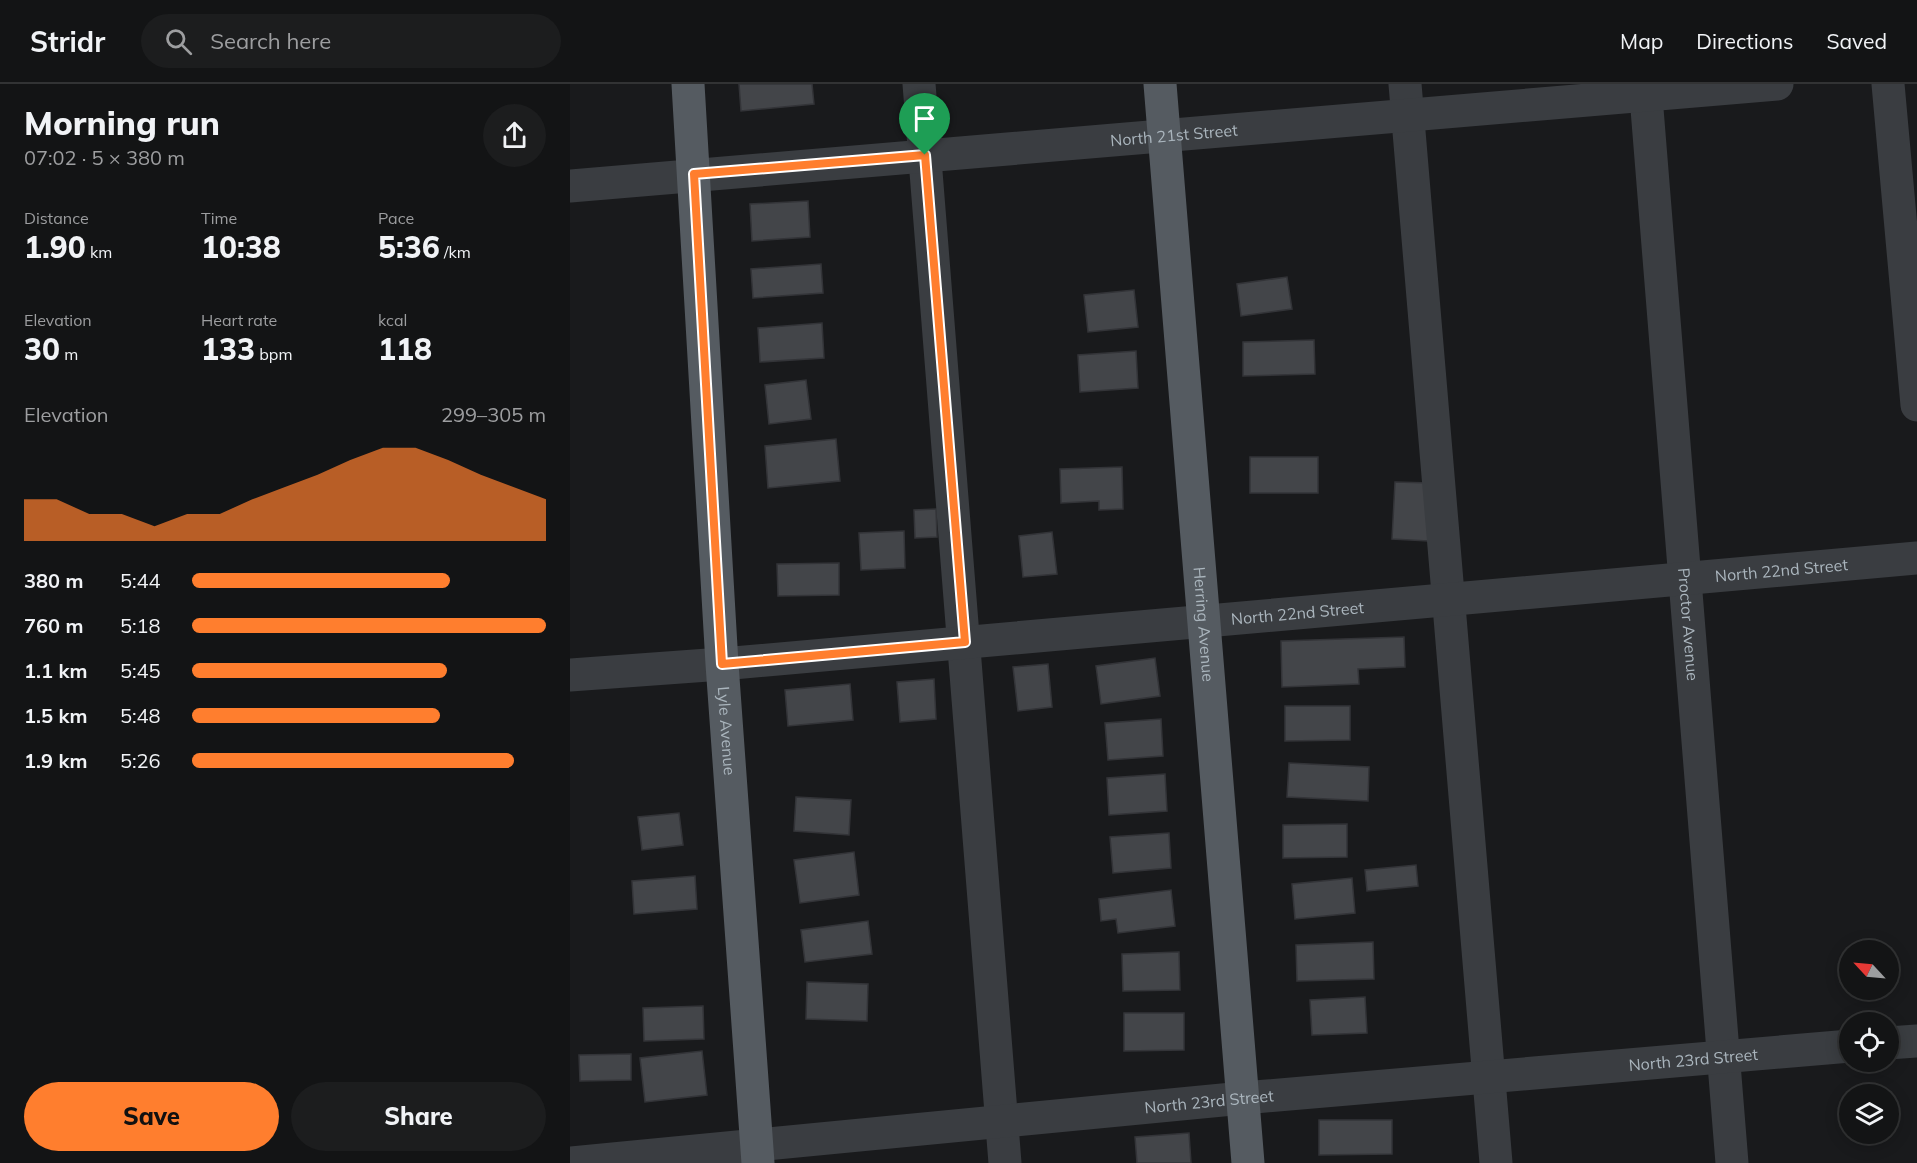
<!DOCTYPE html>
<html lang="en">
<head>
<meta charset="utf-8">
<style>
	body { margin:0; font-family:Mulish,sans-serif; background:#1c1d1e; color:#f1f3f6; height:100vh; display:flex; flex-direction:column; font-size:22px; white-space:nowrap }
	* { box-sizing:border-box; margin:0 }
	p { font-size:20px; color:#9d9ea0 }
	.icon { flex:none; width:33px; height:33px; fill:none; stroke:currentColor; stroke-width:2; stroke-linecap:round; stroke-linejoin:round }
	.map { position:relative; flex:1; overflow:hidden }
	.panel { display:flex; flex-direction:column; background:#131415; width:570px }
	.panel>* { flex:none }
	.needle { width:39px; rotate:296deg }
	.tools { position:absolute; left:1269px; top:856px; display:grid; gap:12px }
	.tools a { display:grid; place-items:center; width:60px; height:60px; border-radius:50%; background:#131415; box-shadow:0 3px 15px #0003,0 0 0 2px #323334; font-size:30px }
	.pin { position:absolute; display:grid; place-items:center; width:51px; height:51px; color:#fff; margin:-62px -26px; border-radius:50% 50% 50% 0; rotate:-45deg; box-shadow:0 0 6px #0007 }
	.pin .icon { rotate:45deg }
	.round { display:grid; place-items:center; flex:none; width:63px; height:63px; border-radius:32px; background:#1c1d1e }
	.headline { display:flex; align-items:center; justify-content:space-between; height:102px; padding:0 24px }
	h1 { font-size:33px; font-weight:800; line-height:45px }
	.stats { display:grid; grid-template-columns:repeat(3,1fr); gap:9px; height:102px; padding:6px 24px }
	.stats div { display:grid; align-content:center }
	.stats b { font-size:30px; font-weight:800 }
	.stats small { font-size:16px; font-weight:400 }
	.stats p { font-size:16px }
	.chart { height:168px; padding:12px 24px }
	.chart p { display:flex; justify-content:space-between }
	.chart svg { width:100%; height:108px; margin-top:6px; fill:#ff7e2e; opacity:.7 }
	.action { display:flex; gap:12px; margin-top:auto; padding:12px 24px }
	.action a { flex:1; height:69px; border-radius:36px; background:#ff7e2e; color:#111; font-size:24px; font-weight:800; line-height:69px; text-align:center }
	.action a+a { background:#1c1d1e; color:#f1f3f6 }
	ul { padding:0 24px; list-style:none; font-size:20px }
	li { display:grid; grid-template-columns:96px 72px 1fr; align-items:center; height:45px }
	li i { height:15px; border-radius:8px; background:#ff7e2e }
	header { display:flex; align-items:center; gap:36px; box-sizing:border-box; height:84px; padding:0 30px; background:#131415; border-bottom:2px solid #323334 }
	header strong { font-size:28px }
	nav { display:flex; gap:33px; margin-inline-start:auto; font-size:21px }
	.search { width:420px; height:54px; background:#1c1d1e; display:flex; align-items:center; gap:15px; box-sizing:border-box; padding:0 21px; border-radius:33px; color:#9d9ea0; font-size:22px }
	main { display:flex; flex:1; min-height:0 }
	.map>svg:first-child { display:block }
</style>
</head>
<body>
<header>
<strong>Stridr</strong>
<div class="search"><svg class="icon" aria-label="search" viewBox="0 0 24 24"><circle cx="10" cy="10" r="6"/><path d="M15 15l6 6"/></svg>Search here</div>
<nav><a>Map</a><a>Directions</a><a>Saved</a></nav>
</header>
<main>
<section class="panel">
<div class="headline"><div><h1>Morning run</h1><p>07:02 · 5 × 380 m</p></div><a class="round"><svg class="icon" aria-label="share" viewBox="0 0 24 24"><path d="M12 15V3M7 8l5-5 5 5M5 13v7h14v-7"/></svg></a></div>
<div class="stats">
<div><p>Distance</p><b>1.90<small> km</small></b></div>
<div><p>Time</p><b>10:38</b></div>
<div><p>Pace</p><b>5:36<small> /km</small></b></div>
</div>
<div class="stats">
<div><p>Elevation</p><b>30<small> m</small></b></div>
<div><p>Heart rate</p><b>133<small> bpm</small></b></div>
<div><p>kcal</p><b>118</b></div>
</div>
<div class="chart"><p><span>Elevation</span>299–305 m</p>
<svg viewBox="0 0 160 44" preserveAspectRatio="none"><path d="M0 44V27L10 27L20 33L30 33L40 38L50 33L60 33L70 27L80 22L90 17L100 11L110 6L120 6L130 11L140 17L150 22L160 27V44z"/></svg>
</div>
<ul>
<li><b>380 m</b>5:44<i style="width:73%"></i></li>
<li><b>760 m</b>5:18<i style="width:100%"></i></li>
<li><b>1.1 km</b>5:45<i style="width:72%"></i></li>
<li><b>1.5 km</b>5:48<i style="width:70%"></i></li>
<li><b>1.9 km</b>5:26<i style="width:91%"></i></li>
</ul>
<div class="action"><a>Save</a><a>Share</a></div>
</section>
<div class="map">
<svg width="1347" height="1079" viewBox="0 0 1347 1079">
	<rect width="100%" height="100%" fill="#191a1c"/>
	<path fill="#434549" stroke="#333438" stroke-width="1.5" d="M 169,0 L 242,0 L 244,20 L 171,27 Z
		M 238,117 L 240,153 L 182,157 L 180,120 Z
		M 251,180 L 253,209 L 183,214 L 181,185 Z
		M 717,193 L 722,225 L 671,232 L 667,200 Z
		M 564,206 L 568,243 L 518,248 L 514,211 Z
		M 252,239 L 254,274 L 190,278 L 188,244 Z
		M 744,256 L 745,290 L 673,292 L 673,258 Z
		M 566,267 L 568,304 L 510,308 L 508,271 Z
		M 236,296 L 241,335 L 199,340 L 195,301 Z
		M 266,355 L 270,397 L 198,404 L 195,362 Z
		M 680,373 L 748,373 L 748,409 L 680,409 Z
		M 552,383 L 553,425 L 529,426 L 529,417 L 491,419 L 490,385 Z
		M 825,398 L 861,399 L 858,457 L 822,455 Z
		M 366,425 L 367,453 L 345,454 L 344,426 Z
		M 334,447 L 335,484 L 291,486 L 289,449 Z
		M 482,448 L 487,490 L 453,493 L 449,452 Z
		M 269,479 L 269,511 L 208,512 L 207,480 Z
		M 834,553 L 835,583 L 788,585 L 789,600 L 712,603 L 711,557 Z
		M 585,574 L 590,612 L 531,620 L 526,582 Z
		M 478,580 L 482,623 L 448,627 L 443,583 Z
		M 364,595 L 366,635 L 330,638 L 327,598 Z
		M 280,600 L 283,636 L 218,642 L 215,606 Z
		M 715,622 L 780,622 L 780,656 L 715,657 Z
		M 591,635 L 593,672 L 538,676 L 535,639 Z
		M 719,679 L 799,683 L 798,717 L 717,713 Z
		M 595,690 L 597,727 L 539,731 L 537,694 Z
		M 226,713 L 281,716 L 279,751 L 224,747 Z
		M 109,729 L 113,761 L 72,766 L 68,733 Z
		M 777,740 L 777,773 L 713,774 L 713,741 Z
		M 599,749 L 601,784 L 543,789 L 540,753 Z
		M 284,768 L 289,811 L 230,819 L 224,776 Z
		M 846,781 L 848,802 L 797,807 L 795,786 Z
		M 125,792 L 127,825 L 64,830 L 62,797 Z
		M 782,794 L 785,829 L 725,835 L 722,800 Z
		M 601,806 L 605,842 L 548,849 L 546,835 L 531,837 L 529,815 Z
		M 298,837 L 302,870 L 235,878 L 231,846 Z
		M 803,858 L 804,895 L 727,897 L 726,861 Z
		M 609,868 L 610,906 L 553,907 L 552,870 Z
		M 237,898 L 298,900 L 297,937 L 236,935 Z
		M 795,913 L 797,949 L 742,951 L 740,916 Z
		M 133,922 L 134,955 L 74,957 L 73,924 Z
		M 554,929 L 614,929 L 614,966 L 554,967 Z
		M 132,967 L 137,1011 L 75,1018 L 70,974 Z
		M 61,970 L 61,996 L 10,997 L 9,971 Z
		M 749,1036 L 822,1036 L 822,1070 L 749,1071 Z
		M 619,1049 L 621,1079 L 567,1079 L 565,1053 Z"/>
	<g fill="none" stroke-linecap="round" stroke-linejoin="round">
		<g stroke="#3a3d41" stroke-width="33">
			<path d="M 349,0 L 435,1079"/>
			<path d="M 835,0 L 926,1079"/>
			<path id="s1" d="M 1075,0 L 1162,1079"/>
			<path d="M 1318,0 L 1347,321"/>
			<path id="s2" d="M 0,102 L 1207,0"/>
			<path id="s3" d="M 0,591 L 152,580 L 1347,474"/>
			<path d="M 1318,959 L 1347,957"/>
			<path id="s4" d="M 0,1079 L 673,1014 L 1280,962"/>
		</g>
		<g stroke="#555b61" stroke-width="33">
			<path id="s5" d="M 118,0 L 152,580 L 188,1079"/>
			<path id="s6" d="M 590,0 L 678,1079"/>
		</g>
	</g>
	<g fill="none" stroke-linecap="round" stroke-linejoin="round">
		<defs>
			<path id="route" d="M 355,71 L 395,558 L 152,580 L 124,90 Z"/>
		</defs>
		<use href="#route" stroke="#fff" stroke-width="12"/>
		<use href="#route" stroke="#ff7e2e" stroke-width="8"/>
	</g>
	<g text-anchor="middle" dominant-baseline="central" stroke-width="5" stroke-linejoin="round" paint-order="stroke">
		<g font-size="16" fill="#aab5bd" stroke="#141517">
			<text stroke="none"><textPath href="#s2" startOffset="606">North 21st Street</textPath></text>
			<text stroke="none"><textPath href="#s3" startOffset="1216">North 22nd Street</textPath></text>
			<text stroke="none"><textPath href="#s3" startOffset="730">North 22nd Street</textPath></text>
			<text stroke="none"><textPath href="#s6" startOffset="542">Herring Avenue</textPath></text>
			<text stroke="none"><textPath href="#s1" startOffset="542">Proctor Avenue</textPath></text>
			<text stroke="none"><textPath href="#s5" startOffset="648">Lyle Avenue</textPath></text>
			<text stroke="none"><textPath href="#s4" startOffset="1128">North 23rd Street</textPath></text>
			<text stroke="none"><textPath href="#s4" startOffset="642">North 23rd Street</textPath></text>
		</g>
	</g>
</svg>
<div class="tools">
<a><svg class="needle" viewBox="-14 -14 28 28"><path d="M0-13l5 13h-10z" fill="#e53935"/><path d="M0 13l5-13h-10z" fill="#9d9ea0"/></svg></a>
<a><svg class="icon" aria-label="locate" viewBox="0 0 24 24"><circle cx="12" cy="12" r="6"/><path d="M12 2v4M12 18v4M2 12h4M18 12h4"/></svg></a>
<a><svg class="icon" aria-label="layers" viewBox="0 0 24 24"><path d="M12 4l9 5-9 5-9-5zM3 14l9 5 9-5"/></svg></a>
</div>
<div class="pin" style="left:355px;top:71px;background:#1e9e55"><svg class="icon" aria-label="arrive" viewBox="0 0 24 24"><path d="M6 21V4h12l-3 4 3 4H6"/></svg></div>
</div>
</main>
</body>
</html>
